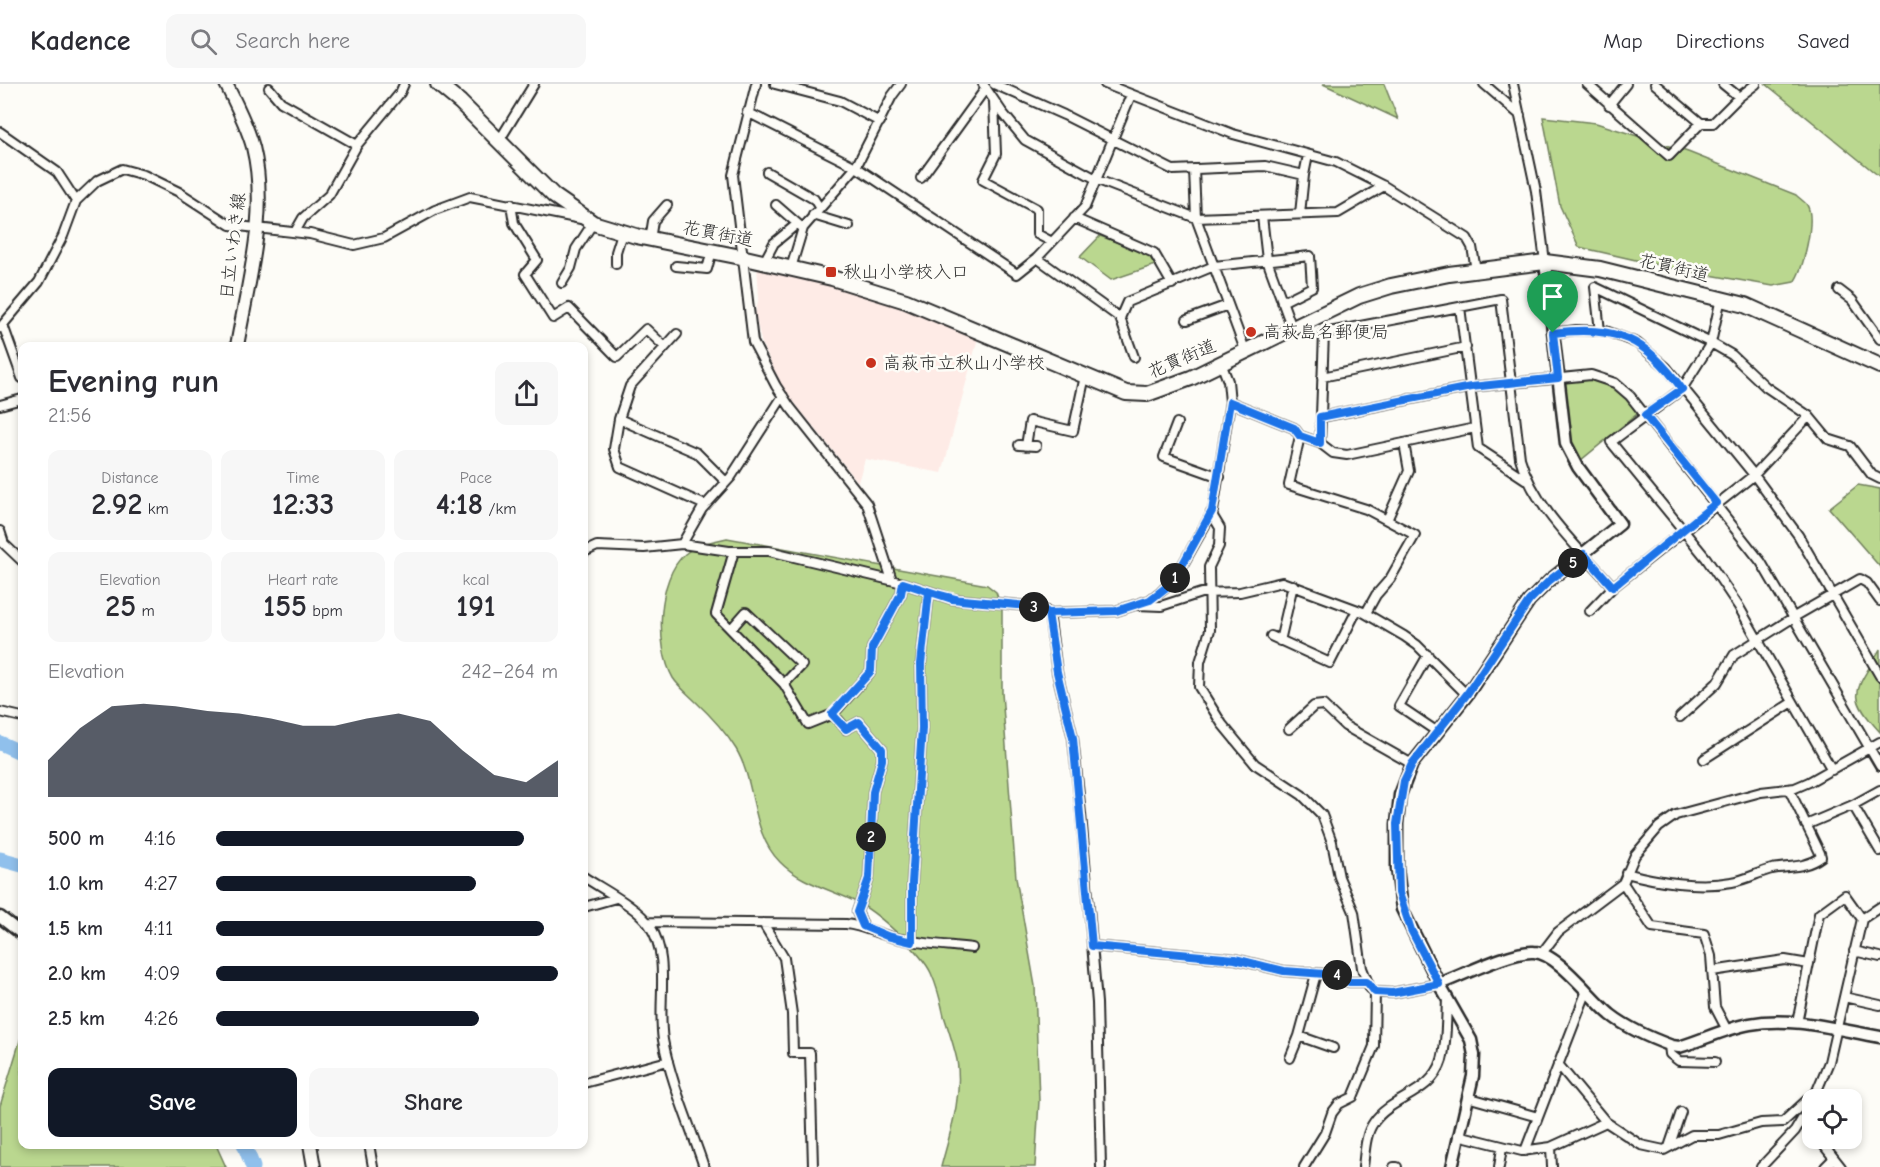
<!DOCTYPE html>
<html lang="en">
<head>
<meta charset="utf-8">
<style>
	body { margin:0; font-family:"Comic Neue","Klee One",sans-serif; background:#f7f7f7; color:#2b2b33; height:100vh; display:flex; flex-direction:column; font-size:22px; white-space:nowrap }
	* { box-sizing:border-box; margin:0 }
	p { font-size:20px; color:#7c7c81 }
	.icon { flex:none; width:33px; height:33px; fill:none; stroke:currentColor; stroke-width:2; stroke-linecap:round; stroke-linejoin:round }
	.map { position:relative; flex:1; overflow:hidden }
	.drawer { position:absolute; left:18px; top:258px; width:570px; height:807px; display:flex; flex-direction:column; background:#fff; border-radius:12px; box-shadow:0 3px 9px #0003 }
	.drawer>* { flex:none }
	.fabs { position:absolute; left:1802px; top:1005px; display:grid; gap:12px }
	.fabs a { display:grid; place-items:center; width:60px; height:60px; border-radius:12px; background:#fff; box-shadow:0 3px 9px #0003; font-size:30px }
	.pin { position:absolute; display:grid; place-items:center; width:51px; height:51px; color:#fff; margin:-62px -26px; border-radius:50% 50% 50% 0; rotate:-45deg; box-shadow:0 0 6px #0007 }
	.pin .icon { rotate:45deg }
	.km { position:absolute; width:30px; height:30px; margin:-15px; border-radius:50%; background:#222; color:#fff; font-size:16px; line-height:30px; text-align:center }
	.round { display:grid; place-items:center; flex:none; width:63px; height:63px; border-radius:12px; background:#f7f7f7 }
	.headline { display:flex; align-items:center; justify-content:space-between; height:102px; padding:0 30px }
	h1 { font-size:33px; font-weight:700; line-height:45px }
	.figures { display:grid; grid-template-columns:repeat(3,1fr); gap:9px; height:102px; padding:6px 30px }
	.figures div { display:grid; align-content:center; border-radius:12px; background:#f7f7f7; text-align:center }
	.figures b { font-size:30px; font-weight:700 }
	.figures small { font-size:16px; font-weight:400 }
	.figures p { font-size:16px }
	.chart { height:168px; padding:12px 30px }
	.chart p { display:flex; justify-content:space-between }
	.chart svg { width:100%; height:108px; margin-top:6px; fill:#111827; opacity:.7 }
	.primary-button { display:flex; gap:12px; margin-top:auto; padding:12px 30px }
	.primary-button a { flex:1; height:69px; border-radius:12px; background:#111827; color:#fff; font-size:24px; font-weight:700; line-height:69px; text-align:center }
	.primary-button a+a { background:#f7f7f7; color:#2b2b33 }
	ul { padding:0 30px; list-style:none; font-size:20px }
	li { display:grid; grid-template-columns:96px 72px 1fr; align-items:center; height:45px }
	li i { height:15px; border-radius:8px; background:#111827 }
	header { display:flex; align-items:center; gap:36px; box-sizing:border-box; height:84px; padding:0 30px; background:#fff; border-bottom:2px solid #e1e1e2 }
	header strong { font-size:28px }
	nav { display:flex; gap:33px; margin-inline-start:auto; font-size:21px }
	.search { width:420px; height:54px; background:#f7f7f7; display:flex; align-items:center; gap:15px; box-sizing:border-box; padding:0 21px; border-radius:12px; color:#7c7c81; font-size:22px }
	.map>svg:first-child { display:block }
</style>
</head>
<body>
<header>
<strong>Kadence</strong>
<div class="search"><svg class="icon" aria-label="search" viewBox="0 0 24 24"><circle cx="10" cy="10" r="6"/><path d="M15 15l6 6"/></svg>Search here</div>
<nav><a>Map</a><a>Directions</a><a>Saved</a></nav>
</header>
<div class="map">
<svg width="1880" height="1083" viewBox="0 0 1880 1083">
	<rect width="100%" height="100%" fill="#fdfcf7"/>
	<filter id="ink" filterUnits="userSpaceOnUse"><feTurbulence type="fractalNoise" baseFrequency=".0167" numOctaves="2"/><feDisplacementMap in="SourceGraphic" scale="12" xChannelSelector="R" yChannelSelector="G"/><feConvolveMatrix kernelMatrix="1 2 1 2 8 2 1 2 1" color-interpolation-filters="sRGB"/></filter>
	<g filter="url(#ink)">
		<path fill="#feebe6" d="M 757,182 L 893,219 L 978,254 L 942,389 L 865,375 L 858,398 L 781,302 L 761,257 L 755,229 L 759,214 Z"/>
		<path fill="#bad78f" stroke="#72815d" stroke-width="1.5" d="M 1323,0 L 1384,0 L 1398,35 Z
			M 1766,0 L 1880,0 L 1880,93 Z
			M 1543,33 L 1596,39 L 1688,68 L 1796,111 C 1799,114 1804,117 1807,121 C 1816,135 1803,186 1794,198 L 1773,202 L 1675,185 L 1579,163 L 1560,122 Z
			M 1100,152 L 1147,169 L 1155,181 L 1111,196 L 1080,173 Z
			M 1558,294 L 1607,295 L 1642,326 L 1581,376 L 1571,371 Z
			M 1858,401 L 1880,405 L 1880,483 L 1829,424 Z
			M 727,454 L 987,501 L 996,508 L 1002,526 L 1002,609 L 1016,794 L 1035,902 L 1039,1017 L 1035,1083 L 941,1083 C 950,1049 963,1012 957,976 C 954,962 949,947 944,932 C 941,918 937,902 931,889 C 922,869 876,827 856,818 C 832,806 799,798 780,778 C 750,748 757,700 736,665 C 725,647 710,631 695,617 C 688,610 678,602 673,594 C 655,563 657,494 685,470 C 697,460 713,457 727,454 Z
			M 1880,565 L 1880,648 C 1844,609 1857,607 1880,565 Z
			M 22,950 L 22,1060 L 216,1061 L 226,1083 L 0,1083 L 0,1022 Z"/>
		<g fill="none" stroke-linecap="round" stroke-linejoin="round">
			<path stroke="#90c0ec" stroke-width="15" d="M 0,659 L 22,669
				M 0,775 L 22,781
				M 244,1060 L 253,1083"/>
			<defs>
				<path id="street" d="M 756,0 L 733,91 L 753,258 L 776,302 L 790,323 L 867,420 L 892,496
					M 775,0 L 840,17 L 880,38
					M 983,0 L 1002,28 L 1025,56 L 1098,96 L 1196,134 L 1338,129 L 1384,102
					M 994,0 L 1064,31 L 1173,86 L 1265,82 L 1304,91 L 1308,71
					M 1105,0 L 1233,50 L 1336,78 L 1384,102 L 1467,154 L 1472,163 L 1476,186
					M 1484,0 L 1520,31
					M 1513,0 L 1536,107 L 1545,178
					M 1587,0 L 1669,72 L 1701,39 L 1713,39 L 1739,13 L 1723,0
					M 1655,0 L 1701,39
					M 269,4 L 281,18 L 357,61
					M 1739,13 L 1756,0
					M 994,17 L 996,70 L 983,96 L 1037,125 L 1037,150 L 1052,158
					M 1609,21 L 1626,0
					M 747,28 L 856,83 L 1017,190 L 1037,174 L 1085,123 L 1131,11
					M 0,48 L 57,88 L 76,117
					M 499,57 L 534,0
					M 1194,85 L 1196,134 L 1245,266
					M 767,88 L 814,115 L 819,123
					M 921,94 L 986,4
					M 511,120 L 514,139 L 537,176 L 525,190 L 553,234 L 569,224 L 617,273 L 646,245 L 665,263
					M 776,121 L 799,141
					M 1300,130 L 1304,91
					M 813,131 L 849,142
					M 1262,132 L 1267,176 L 1292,244
					M 1074,134 L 1154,169 L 1172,200
					M 295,148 L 303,134 L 329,111 L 357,61 L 400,9 L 404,0
					M 650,156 L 653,137 L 667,121
					M 1037,174 L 1120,234 L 1127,218 L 1214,182 L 1310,172 L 1312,203 L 1282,218
					M 764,178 L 774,159 L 797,140
					M 616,180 L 616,168 L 622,149
					M 676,182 L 707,185 L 712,167
					M 791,184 L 803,144 L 856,83 L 892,12 L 901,0
					M 562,199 L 571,184 L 576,165 L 593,139
					M 1839,206 L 1852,216 L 1880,255
					M 1460,223 L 1478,364 L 1528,397
					M 1120,234 L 1134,273
					M 1187,236 L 1228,221
					M 3,241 L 22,294
					M 0,244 L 39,198 L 63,152 L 76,117 L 97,97 L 122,85 L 144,91 L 179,108 L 230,141 L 310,150 L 354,161 L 384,154 L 435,126 L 470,113 L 586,136
					M 1600,247 L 1595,203 L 1711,259 L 1682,305 L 1611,358 L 1706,474 L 1739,523 L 1832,686
					M 1553,249 L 1576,246 L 1606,247 L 1637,259 L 1666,283 L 1754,391 L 1798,451 L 1880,592
					M 677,250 L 630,302 L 619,335 L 614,365 L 620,383 L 705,421
					M 1322,293 L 1466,263
					M 1230,318 L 1294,344 L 1300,352 L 1320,359
					M 0,321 L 22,315
					M 1809,332 L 1828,355 L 1850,362 L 1872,391 L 1880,395
					M 1321,333 L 1471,303 L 1591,291 L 1615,299 L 1630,312 L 1761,478 L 1880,682
					M 619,335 L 697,369 L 726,398
					M 1177,339 L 1164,373 L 1220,393
					M 1475,344 L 1347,371 L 1333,369 L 1320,359 L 1324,249 L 1501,215 L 1520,374 C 1534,424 1579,464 1613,503
					M 1300,352 L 1289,401 L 1366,425 L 1415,451 L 1390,495 L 1376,511 L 1366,529
					M 1019,361 L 1036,362
					M 1026,362 L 1030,337 L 1073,347 L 1085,292
					M 1211,429 L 1220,444 L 1219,462 L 1209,483 L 1210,546 L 1200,578 L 1199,603 L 1222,640 L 1255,680 L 1302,711 L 1322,731 L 1332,758 L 1339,793 L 1354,828 L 1362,884 L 1370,904 L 1375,908 L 1392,909 L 1439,900
					M 1387,436 L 1409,387 L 1404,359
					M 0,447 L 3,456
					M 0,456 L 22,477
					M 682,460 L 702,425 L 731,393 L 783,312
					M 734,467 L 716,530 L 784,600 L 808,640 L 833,630 L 871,587 L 872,564 L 901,510 L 903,499
					M 584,468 L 597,462 L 644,464 L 682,460 L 729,467 L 769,467 L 903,499 L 952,515 L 1040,523 L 1049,529 L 1057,588 L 1073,654 L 1081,730 L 1097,919 L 1101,1083
					M 1137,521 L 1161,522 L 1201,509 L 1240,508 L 1282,498 L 1363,528 L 1404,552 L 1417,561 L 1467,611
					M 1590,527 L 1613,503 L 1754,391 L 1809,332 L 1766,303 L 1732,271 L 1711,259 L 1721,214
					M 1049,529 L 1116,527 L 1150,516 L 1173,498 L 1213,427 L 1230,318 L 1228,297 L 1221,279
					M 731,545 L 746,528 L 802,581 L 784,600
					M 1271,552 L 1330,579 L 1357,526
					M 1280,557 L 1293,501
					M 1428,571 L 1399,622 L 1436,647
					M 0,628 L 22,633
					M 833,630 L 846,645 L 859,638 L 882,665 L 882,676 L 873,708 L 869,794 L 857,828 L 863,841
					M 1680,633 L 1717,599 L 1734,571 L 1794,533 L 1860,495 L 1867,499 L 1880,517
					M 1289,645 L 1314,622 L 1323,621 L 1345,642 L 1412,680
					M 1704,675 L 1793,618
					M 1853,721 L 1880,767
					M 1806,741 L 1853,721 L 1880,706
					M 1626,789 C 1658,798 1699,804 1732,798 C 1746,796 1759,788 1772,785 C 1790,782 1806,784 1821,773 L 1820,769 L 1789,705
					M 584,793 C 602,805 638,823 650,842 C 671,874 657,920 663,956 C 671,999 690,1041 704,1083
					M 1623,799 L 1652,843 L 1704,850 L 1711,872 L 1715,923 L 1727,946
					M 584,823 L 616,814
					M 647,838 L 846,840 C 864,842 878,850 896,854 C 921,860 946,861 972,864
					M 763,839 L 784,874 L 792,930 L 793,969 L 810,969 L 813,1083
					M 912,858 L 912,799 L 922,644 L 921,580 L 929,508
					M 1092,862 L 1235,875 L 1284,887 L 1339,891 L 1349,898 L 1367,898
					M 1854,867 L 1880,873
					M 1542,869 L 1558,848 L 1623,799 L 1635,771 L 1659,743 L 1676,731 L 1761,708 L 1795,704 L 1809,698 L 1880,658
					M 1712,887 L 1785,876 L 1809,880
					M 1844,913 L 1880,921
					M 1797,939 L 1819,830 L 1845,811 L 1862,835
					M 1299,952 L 1333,964
					M 1669,961 L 1670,970 L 1679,977 L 1715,978
					M 1290,974 L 1299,952 L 1316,890
					M 1558,980 L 1606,1038 L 1641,1061 L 1664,1066 L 1692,1051 L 1719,1051 L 1761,1039 L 1783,1038 L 1818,1006
					M 584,999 L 668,977
					M 1816,1009 L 1829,978 L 1862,835 L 1880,823
					M 1467,1013 L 1538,1033
					M 1802,1036 L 1812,1048
					M 1458,1051 L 1522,1067 L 1551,1063 L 1606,1038
					M 1818,1054 L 1841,1083
					M 369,1060 L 373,1083
					M 1551,1063 L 1552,1083
					M 1669,1063 L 1681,1028
					M 1525,1067 L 1586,909
					M 1304,1083 L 1325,1049 L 1332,1029 L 1339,1020 L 1353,1013 L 1374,962 L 1375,908
					M 1363,1083 C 1365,1068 1365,1050 1374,1038 C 1391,1013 1432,1010 1442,976 C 1447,957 1446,934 1447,915
					M 1394,1083 L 1397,1083
					M 1499,1083 L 1502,1064
					M 1761,1083 L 1795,1047 L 1812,1018
					M 1825,1083 L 1833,1075"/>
				<path id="secondary" d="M 0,833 L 22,850
					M 1439,900 C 1461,892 1513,866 1534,868 C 1558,869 1591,915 1611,931 C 1629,945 1650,954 1672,962 L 1679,963 C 1703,956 1726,944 1750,940 C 1793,932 1838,946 1880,953
					M 1452,1083 L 1473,992 L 1474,971 L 1471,956 L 1439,900 L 1402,825 L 1397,784 L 1397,740 L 1400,711 L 1412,680 L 1467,611 L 1529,517 L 1550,496 L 1620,440 L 1578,383 L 1566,360 L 1545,178"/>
				<path id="primary" d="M 226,0 C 236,20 247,41 253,63 C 269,128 248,198 237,262
					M 310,1060 L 314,1083"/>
				<path id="highway" d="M 438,0 L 460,18 L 554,112 L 593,139 L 636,152 L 741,173 L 832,194 L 906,217 L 1126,309 L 1147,310 L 1191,294 L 1359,212 L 1391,202 L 1449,190 L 1545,178 L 1600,185 L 1745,221 L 1880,282"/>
			</defs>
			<use href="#street" stroke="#2b2b2b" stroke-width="12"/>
			<use href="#secondary" stroke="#2b2b2b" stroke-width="15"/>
			<use href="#primary" stroke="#2b2b2b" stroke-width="16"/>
			<use href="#highway" stroke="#2b2b2b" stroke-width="18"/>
			<use href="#street" stroke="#fdfcf7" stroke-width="8"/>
			<use href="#secondary" stroke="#fdfcf7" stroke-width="10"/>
			<use href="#primary" stroke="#fdfcf7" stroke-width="12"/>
			<use href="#highway" stroke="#fdfcf7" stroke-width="14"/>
		</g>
	</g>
	<g fill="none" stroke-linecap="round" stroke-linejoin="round" filter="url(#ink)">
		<defs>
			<path id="route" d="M 1553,249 L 1558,294 L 1471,303 L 1320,333 L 1320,359 L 1300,352 L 1294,344 L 1230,318 L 1212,427 L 1173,498 L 1150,516 L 1116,527 L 1048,529 L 1040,523 L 952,515 L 903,499 L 901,510 L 872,564 L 871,587 L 832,630 L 846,645 L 859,638 L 882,665 L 882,676 L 873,708 L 869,794 L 857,828 L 863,842 L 887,852 L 912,858 L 912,799 L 922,644 L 921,580 L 929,508 L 960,516 L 1040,523 L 1048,529 L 1057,588 L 1073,654 L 1092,862 L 1235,875 L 1284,887 L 1339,891 L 1349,898 L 1367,898 L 1375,908 L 1392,909 L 1439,900 L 1411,846 L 1399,809 L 1397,740 L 1404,697 L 1412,680 L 1467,610 L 1529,517 L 1550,496 L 1584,470 L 1613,503 L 1716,419 L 1645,331 L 1682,305 C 1645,254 1617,241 1553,249"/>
		</defs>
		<use href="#route" stroke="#fff" stroke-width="12"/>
		<use href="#route" stroke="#1a73e8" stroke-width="8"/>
	</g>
	<g fill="#c8321e" stroke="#fdfcf7" stroke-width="2">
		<rect x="825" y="182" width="12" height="12" rx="3"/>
		<circle cx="1251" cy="248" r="6"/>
		<circle cx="871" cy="279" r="6"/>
	</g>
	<g text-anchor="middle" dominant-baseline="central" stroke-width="5" stroke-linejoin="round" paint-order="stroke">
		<g font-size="18" fill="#2b2b2b" stroke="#fdfcf7">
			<text transform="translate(718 150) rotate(11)">花貫街道</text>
			<text transform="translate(233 162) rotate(-83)">日立いわき線</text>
			<text transform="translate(1674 184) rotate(13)">花貫街道</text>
			<text transform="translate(1182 275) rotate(-23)">花貫街道</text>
		</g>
		<g font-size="18" fill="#2b2b2b" stroke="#fdfcf7" text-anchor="start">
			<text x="843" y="188">秋山小学校入口</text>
			<text x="1263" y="248">高萩島名郵便局</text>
			<text x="883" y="279">高萩市立秋山小学校</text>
		</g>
	</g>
</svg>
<div class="fabs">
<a><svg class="icon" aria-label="locate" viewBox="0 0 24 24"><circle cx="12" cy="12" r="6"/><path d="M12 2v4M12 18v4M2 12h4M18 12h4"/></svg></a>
</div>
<div class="pin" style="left:1553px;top:249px;background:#1e9e55"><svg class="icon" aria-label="arrive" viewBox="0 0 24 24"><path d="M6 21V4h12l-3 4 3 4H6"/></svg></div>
<b class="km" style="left:1175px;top:494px">1</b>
<b class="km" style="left:871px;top:753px">2</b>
<b class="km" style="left:1034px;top:523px">3</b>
<b class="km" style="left:1337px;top:891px">4</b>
<b class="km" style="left:1573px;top:479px">5</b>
<section class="drawer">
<div class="headline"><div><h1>Evening run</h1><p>21:56</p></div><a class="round"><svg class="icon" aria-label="share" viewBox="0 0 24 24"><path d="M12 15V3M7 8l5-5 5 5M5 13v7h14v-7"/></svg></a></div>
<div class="figures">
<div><p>Distance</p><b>2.92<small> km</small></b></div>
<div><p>Time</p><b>12:33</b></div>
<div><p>Pace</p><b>4:18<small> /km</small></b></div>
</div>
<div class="figures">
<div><p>Elevation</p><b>25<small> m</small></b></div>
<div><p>Heart rate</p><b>155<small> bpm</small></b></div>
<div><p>kcal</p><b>191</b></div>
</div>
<div class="chart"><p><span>Elevation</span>242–264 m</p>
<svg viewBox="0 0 160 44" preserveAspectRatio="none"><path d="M0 44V29L10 16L20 7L30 6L40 7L50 9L60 10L70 12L80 15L90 15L100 12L110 10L120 13L130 25L140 35L150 38L160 29V44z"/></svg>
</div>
<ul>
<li><b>500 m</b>4:16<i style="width:90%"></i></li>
<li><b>1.0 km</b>4:27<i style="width:76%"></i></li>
<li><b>1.5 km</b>4:11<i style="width:96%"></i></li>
<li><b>2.0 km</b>4:09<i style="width:100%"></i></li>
<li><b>2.5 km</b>4:26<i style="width:77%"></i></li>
</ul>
<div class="primary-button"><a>Save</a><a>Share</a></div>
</section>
</div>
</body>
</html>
